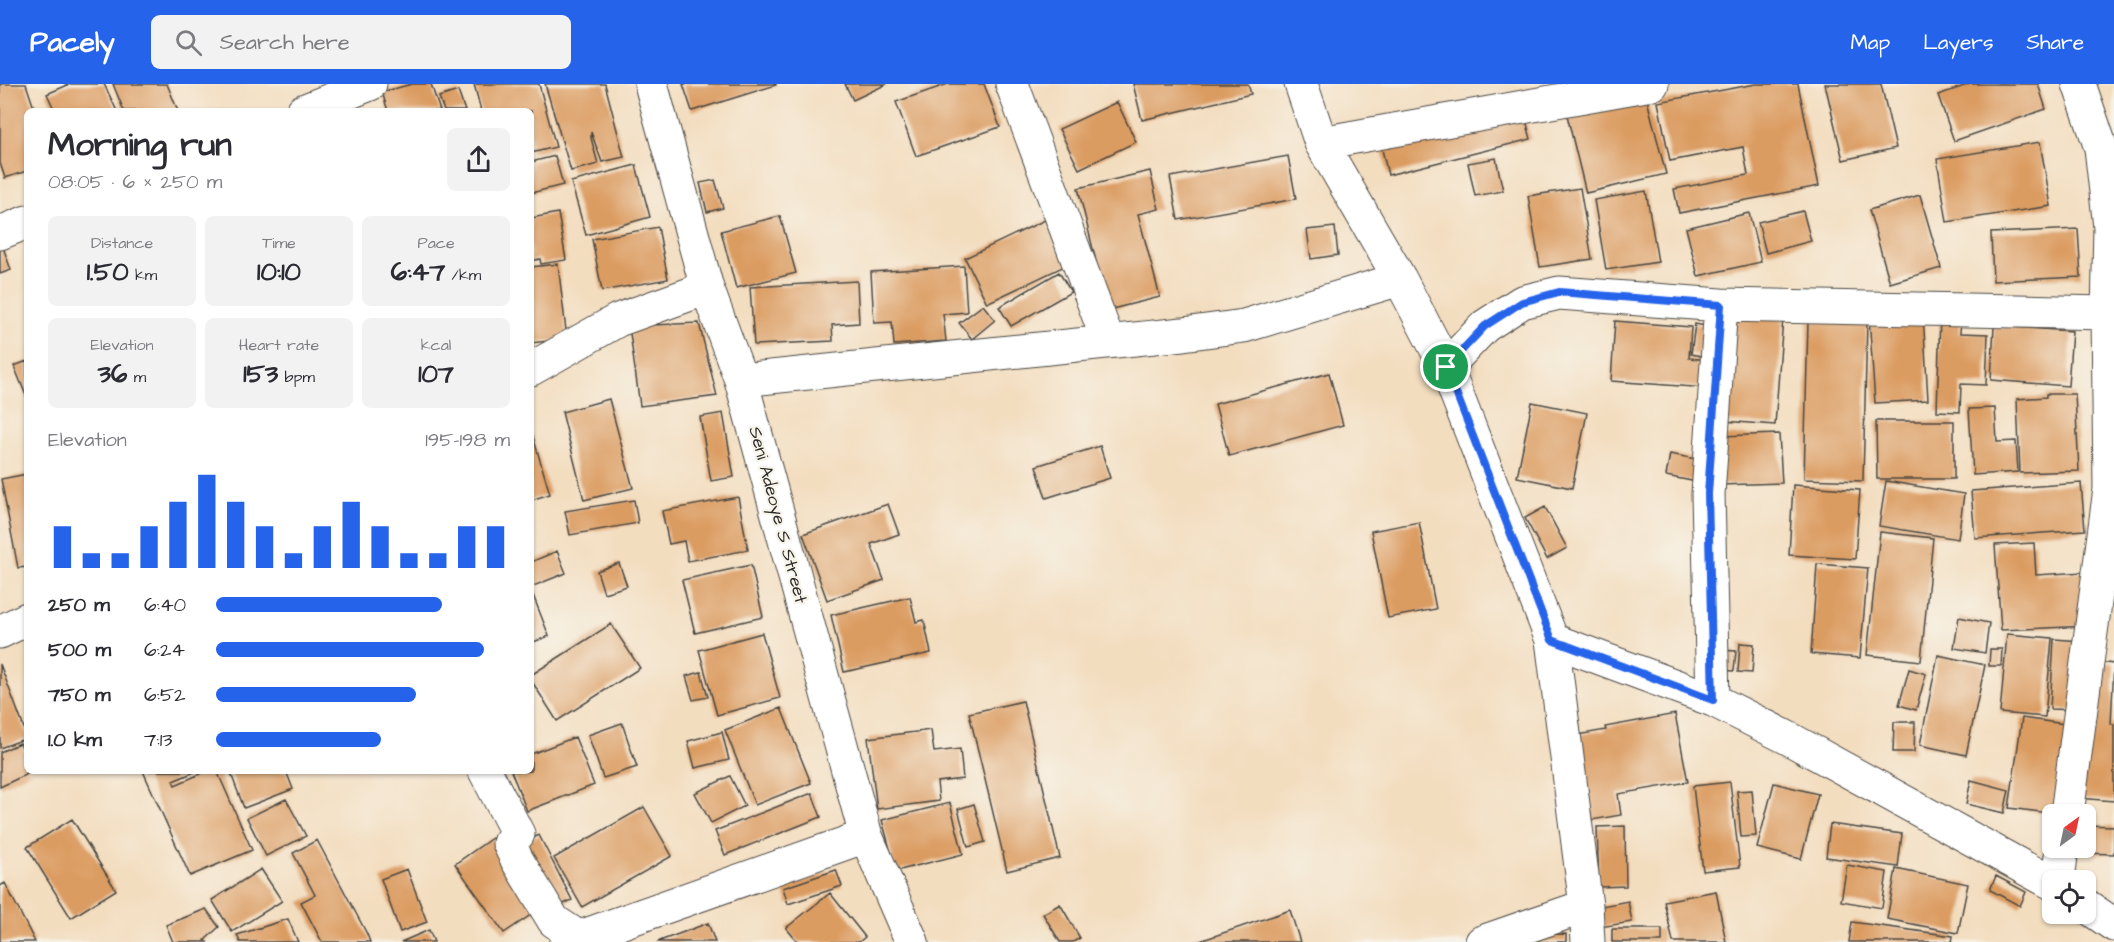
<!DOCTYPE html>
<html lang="en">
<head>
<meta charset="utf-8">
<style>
	body { margin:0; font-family:"Architects Daughter",sans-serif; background:#f2f2f3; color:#2b2b33; height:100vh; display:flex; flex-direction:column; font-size:22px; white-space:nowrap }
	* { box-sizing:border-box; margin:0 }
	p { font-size:20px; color:#7c7c81 }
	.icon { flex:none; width:33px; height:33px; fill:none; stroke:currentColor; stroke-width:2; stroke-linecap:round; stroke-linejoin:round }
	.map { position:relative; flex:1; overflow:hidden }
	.drawer { position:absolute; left:24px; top:24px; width:510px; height:666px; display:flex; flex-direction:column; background:#fff; border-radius:9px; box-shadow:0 2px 4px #0004 }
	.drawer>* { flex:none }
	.needle { width:39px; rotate:33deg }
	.fabs { position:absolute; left:2042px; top:720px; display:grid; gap:12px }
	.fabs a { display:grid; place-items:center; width:54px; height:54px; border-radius:9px; background:#fff; box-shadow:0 2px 4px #0004; font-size:30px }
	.pin { position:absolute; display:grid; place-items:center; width:51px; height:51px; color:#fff; margin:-26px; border:3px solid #fff; border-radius:50%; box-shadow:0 2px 6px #0007 }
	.round { display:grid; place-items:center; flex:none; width:63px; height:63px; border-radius:9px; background:#f2f2f3 }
	.head { display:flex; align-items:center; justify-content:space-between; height:102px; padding:0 24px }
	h1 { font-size:33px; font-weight:800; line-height:45px }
	.metrics { display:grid; grid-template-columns:repeat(3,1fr); gap:9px; height:102px; padding:6px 24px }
	.metrics div { display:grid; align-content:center; border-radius:9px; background:#f2f2f3; text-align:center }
	.metrics b { font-size:26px; font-weight:800 }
	.metrics small { font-size:16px; font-weight:400 }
	.metrics p { font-size:16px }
	.chart { height:168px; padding:12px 24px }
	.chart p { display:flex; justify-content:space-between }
	.chart svg { width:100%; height:108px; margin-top:6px; stroke:#2563eb; stroke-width:6 }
	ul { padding:0 24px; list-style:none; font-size:20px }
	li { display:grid; grid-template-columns:96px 72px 1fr; align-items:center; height:45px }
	li i { height:15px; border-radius:8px; background:#2563eb }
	header { display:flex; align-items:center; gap:36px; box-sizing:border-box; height:84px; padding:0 30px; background:#2563eb; color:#fff }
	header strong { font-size:28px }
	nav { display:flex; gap:33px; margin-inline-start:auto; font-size:21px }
	.search { width:420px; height:54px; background:#f2f2f3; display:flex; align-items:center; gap:15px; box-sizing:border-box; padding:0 21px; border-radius:9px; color:#7c7c81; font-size:22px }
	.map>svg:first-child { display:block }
</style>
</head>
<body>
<header>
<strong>Pacely</strong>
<div class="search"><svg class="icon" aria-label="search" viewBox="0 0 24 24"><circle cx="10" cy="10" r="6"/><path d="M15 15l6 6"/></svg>Search here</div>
<nav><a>Map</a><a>Layers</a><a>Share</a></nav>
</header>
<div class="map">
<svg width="2114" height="858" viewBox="0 0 2114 858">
	<rect width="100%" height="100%" fill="#f7f3e8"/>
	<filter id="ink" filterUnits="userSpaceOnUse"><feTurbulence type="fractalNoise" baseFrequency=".0167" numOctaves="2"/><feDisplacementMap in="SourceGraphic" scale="12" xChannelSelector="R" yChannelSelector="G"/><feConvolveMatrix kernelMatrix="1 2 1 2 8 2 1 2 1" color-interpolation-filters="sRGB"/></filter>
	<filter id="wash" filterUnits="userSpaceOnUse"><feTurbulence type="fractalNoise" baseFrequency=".008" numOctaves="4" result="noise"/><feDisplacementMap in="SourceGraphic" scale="24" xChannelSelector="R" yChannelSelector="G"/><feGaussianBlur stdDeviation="1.35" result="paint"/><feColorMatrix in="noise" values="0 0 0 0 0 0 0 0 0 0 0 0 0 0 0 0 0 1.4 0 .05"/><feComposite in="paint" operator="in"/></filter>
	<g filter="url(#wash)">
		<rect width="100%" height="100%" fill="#f3ddbf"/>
		<g id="blocks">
			<path fill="#db9c62" d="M 0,0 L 26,0 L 35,27 L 27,27 L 27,87 L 5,94 L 0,79 Z
				M 70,0 L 104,0 L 117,27 L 55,27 L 47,10 Z
				M 113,0 L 167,0 L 178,27 L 124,27 Z
				M 412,0 L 431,0 L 440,27 L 388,27 L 382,8 Z
				M 474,0 L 539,0 L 556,63 L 531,69 L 531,27 L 481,27 Z
				M 545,0 L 605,0 L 624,73 L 602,78 L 591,48 L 591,54 L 598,80 L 571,87 Z
				M 683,0 L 776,0 L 776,1 L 692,27 Z
				M 845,0 L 887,0 L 853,16 Z
				M 948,0 L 984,0 L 1000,43 L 916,72 L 896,18 Z
				M 1133,0 L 1248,0 L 1251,10 L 1142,36 Z
				M 1756,0 L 1798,0 L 1819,102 L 1679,129 L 1674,105 L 1748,91 L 1743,63 L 1670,77 L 1658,18 Z
				M 1825,0 L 1881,0 L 1896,64 L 1843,76 Z
				M 1970,0 L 2038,0 L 2046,25 L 1954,57 L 1938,11 Z
				M 1644,4 L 1666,90 L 1586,109 L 1565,23 Z
				M 458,7 L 465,27 L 444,27 L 439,13 Z
				M 1117,18 L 1136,58 L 1079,85 L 1059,45 Z
				M 1523,25 L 1531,55 L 1388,91 L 1381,61 Z
				M 2040,58 L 2051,122 L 1947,138 L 1937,75 Z
				M 555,72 L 563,101 L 531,109 L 531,78 Z
				M 1288,72 L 1296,115 L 1178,136 L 1170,93 Z
				M 1496,74 L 1503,107 L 1475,112 L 1468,79 Z
				M 636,81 L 650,133 L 586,151 L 571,98 Z
				M 1150,87 L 1159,125 L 1138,130 L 1160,213 L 1108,226 L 1078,104 Z
				M 715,96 L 723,124 L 707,128 L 700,99 Z
				M 1580,104 L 1592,175 L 1540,183 L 1528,112 Z
				M 1646,107 L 1658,178 L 1606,186 L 1594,116 Z
				M 1920,111 L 1941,184 L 1890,199 L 1869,126 Z
				M 1803,127 L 1811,157 L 1766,169 L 1758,138 Z
				M 558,129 L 566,176 L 541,180 L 540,175 L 531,177 L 531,134 Z
				M 1749,129 L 1761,178 L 1698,192 L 1686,144 Z
				M 780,132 L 796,189 L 736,204 L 721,147 Z
				M 1047,135 L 1069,180 L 987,219 L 965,174 Z
				M 658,143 L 668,195 L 602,207 L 592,155 Z
				M 1335,143 L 1338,171 L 1311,175 L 1307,146 Z
				M 2078,145 L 2081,193 L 1993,197 L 1991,149 Z
				M 3,163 L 11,186 L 0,190 L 0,164 Z
				M 558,180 L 567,255 L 531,259 L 531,183 Z
				M 964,182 L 967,228 L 943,230 L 946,257 L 894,261 L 892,238 L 874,239 L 871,188 Z
				M 1059,188 L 1071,208 L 1011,242 L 999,223 Z
				M 857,197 L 859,239 L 832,241 L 833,257 L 754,261 L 750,203 Z
				M 983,221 L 995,236 L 972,255 L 959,239 Z
				M 1923,229 L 1928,316 L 1875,319 L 1869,232 Z
				M 1732,230 L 1783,234 L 1775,341 L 1724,337 Z
				M 1940,231 L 1961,231 L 1960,249 L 1988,250 L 1986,301 L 1961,300 L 1960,328 L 1937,327 Z
				M 1615,237 L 1691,243 L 1689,274 L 1709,276 L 1707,304 L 1611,297 Z
				M 1808,237 L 1867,238 L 1863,397 L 1804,395 Z
				M 699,239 L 717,312 L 640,322 L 629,242 Z
				M 1695,240 L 1716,244 L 1711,274 L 1691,270 Z
				M 1994,242 L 2072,247 L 2068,302 L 1991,296 Z
				M 27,277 L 27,314 L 14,282 Z
				M 1329,289 L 1343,341 L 1229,372 L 1215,320 Z
				M 2046,310 L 2075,310 L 2079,387 L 2020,389 L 2017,315 L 2046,313 Z
				M 609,315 L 633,404 L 584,416 L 562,328 Z
				M 1532,318 L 1587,329 L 1572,404 L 1517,393 Z
				M 1995,324 L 1997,358 L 2016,357 L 2018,388 L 1973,391 L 1969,325 Z
				M 723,329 L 734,393 L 711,397 L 700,333 Z
				M 1876,337 L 1954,337 L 1954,395 L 1877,395 Z
				M 531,346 L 550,410 L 531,416 Z
				M 1779,350 L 1782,399 L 1720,401 L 1719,352 Z
				M 1100,362 L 1110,394 L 1046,414 L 1036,382 Z
				M 1670,370 L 1701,376 L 1697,398 L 1666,392 Z
				M 27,390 L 27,483 L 18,484 L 1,395 Z
				M 1886,397 L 1964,410 L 1958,455 L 1879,442 Z
				M 2081,399 L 2085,446 L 1975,454 L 1971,407 Z
				M 1793,401 L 1860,406 L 1855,475 L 1789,471 Z
				M 738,413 L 748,466 L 688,477 L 684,457 L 669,460 L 662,427 Z
				M 634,416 L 638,439 L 570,451 L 565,427 Z
				M 888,420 L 899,450 L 871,460 L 884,496 L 827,516 L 803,450 Z
				M 1545,423 L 1567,464 L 1547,475 L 1525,434 Z
				M 1419,438 L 1436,525 L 1388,534 L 1371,447 Z
				M 1880,448 L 1933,454 L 1921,577 L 1867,571 Z
				M 2034,459 L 2036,491 L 2084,488 L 2088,542 L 2001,546 L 1995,461 Z
				M 557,467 L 566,489 L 531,503 L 531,478 Z
				M 619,479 L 627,502 L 604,509 L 597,487 Z
				M 1817,480 L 1868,484 L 1860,574 L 1811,570 Z
				M 751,481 L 763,533 L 695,549 L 682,496 Z
				M 531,506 L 549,552 L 531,559 Z
				M 910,513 L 916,538 L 924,536 L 931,569 L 844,588 L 831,531 Z
				M 1959,533 L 1989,539 L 1985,569 L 1954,564 Z
				M 611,540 L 640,584 L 557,637 L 531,596 L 531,591 Z
				M 762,549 L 780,614 L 717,631 L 699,566 Z
				M 2007,550 L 2052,554 L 2045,633 L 2000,629 Z
				M 2054,555 L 2081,557 L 2077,626 L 2050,625 Z
				M 1740,559 L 1754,560 L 1752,589 L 1738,588 Z
				M 1990,565 L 2002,565 L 2001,582 L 1989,582 Z
				M 1720,566 L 1736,567 L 1734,587 L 1719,586 Z
				M 1938,571 L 1985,581 L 1966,671 L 1920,661 Z
				M 2089,577 L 2114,580 L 2111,640 L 2114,640 L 2114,717 L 2078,714 Z
				M 0,580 L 27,652 L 27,654 L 0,664 Z
				M 1909,585 L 1926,590 L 1916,626 L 1899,621 Z
				M 701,588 L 708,613 L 693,616 L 686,592 Z
				M 1023,617 L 1060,774 L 1007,787 L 969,629 Z
				M 781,624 L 811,699 L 755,721 L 725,646 Z
				M 1675,630 L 1688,698 L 1618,710 L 1621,731 L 1592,736 L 1577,651 L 1606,646 L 1605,643 Z
				M 2022,634 L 2072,641 L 2057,730 L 2009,724 Z
				M 1894,638 L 1915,638 L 1914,668 L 1893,668 Z
				M 622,639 L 637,683 L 603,694 L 588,651 Z
				M 931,646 L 934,668 L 960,665 L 963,695 L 937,698 L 939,717 L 877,725 L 868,654 Z
				M 722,648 L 729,676 L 695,684 L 688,657 Z
				M 575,653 L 594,701 L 527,727 L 511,687 L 531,687 L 531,670 Z
				M 20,659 L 27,673 L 27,687 L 33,687 L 0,703 L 0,668 Z
				M 143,687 L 197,687 L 173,697 L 175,701 L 207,687 L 217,687 L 252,766 L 190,792 Z
				M 230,687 L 286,687 L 293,705 L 244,724 Z
				M 730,692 L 745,722 L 711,739 L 695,709 Z
				M 1971,696 L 2009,706 L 2004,729 L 1966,720 Z
				M 1730,698 L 1740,783 L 1703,787 L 1693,702 Z
				M 1774,699 L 1818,710 L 1801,775 L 1757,764 Z
				M 1752,706 L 1756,752 L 1741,753 L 1737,707 Z
				M 812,709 L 821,733 L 725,771 L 715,747 Z
				M 286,715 L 306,752 L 266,772 L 247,734 Z
				M 950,719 L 963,770 L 896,787 L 882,736 Z
				M 974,720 L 985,758 L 968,763 L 958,725 Z
				M 644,723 L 672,772 L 582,823 L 554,774 Z
				M 72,735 L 116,806 L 71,834 L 27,763 Z
				M 1830,740 L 1902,750 L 1898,783 L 1826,773 Z
				M 2085,741 L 2114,742 L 2114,770 L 2081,769 L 2081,764 L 2085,764 Z
				M 1625,742 L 1626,802 L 1599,803 L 1597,743 Z
				M 539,751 L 572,816 L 551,826 L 518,762 Z
				M 492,754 L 541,824 L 504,849 L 455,780 Z
				M 317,756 L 367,850 L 370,858 L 322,858 L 301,818 L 315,811 L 293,769 Z
				M 1847,781 L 1887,788 L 1882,824 L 1841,817 Z
				M 261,785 L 282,817 L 232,848 L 212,816 Z
				M 407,785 L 427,838 L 400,848 L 381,795 Z
				M 1896,785 L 1968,800 L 1958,849 L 1887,835 Z
				M 836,786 L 842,802 L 788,820 L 783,804 Z
				M 1996,792 L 2026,808 L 2020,822 L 1990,806 Z
				M 5,799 L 35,858 L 0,858 L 0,802 Z
				M 1716,807 L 1726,858 L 1673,858 L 1664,817 Z
				M 830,809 L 865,853 L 859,858 L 798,858 L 786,844 Z
				M 1628,817 L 1632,838 L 1600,843 L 1596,823 Z
				M 1060,820 L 1080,854 L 1073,858 L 1060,858 L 1043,830 Z
				M 206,825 L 219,843 L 205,856 L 207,858 L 173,858 L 166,841 Z
				M 1290,826 L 1300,858 L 1197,858 Z
				M 288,835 L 298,858 L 240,858 L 237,851 Z
				M 1852,838 L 1953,852 L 1952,858 L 1849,858 Z
				M 708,839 L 715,858 L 657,858 Z
				M 1612,845 L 1662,845 L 1662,858 L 1612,858 Z
				M 429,846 L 434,858 L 401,858 Z
				M 1566,850 L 1566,858 L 1538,858 L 1538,851 Z"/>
		</g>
	</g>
	<g filter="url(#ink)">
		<use href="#blocks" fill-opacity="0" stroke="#494641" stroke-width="1.5"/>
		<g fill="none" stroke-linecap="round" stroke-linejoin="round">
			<defs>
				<path id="street" d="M 651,0 L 707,204 L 741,296 L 866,752 L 912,858
					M 1012,0 L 1108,257
					M 1301,0 L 1321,59 L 1400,195 L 1446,283 L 1552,556 L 1586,822 L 1588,858
					M 303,27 L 370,0
					M 1321,59 L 1652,0
					M 0,149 L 27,138
					M 1446,283 L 1485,242 L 1522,218 L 1559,209 L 1721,221 L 2108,229
					M 531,285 L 618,236 L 707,204
					M 741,296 L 1183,250 L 1244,242 L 1400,195
					M 0,548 L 27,535
					M 1552,556 L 1713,616 L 1790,655 L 2052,799
					M 1713,616 L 1708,410 L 1721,221
					M 485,687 L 518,750 L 509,759 L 517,776 L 554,837 L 578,853 L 580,858
					M 2067,730 L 2110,405 L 2108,229 L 2110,143 L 2101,64 L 2079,0
					M 2058,796 L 2062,764
					M 2085,821 L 2114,841
					M 566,858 L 866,752
					M 1482,858 L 1586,822"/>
			</defs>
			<use href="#street" stroke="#494641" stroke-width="35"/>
			<use href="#street" stroke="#fff" stroke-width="33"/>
		</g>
	</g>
	<g fill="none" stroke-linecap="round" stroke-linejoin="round" filter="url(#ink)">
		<defs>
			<path id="route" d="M 1559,208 L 1721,221 L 1708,410 L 1713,616 L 1552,556 L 1446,283 L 1485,242 L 1522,218 Z"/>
		</defs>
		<use href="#route" stroke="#fff" stroke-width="12"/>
		<use href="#route" stroke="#2563eb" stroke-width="8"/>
	</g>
	<g text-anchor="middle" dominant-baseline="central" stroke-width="4.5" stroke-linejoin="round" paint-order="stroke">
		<g font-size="18" fill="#2b2b2b" stroke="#f7f3e8">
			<text transform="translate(778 431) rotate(75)">Seni Adeoye S Street</text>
		</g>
	</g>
</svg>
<div class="fabs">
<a><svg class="needle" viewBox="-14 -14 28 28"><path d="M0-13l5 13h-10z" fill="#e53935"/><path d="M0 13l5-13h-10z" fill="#7c7c81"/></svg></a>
<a><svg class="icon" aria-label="locate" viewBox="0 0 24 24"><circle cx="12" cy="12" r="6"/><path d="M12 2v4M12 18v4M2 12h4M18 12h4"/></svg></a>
</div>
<div class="pin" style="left:1446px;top:283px;background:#1e9e55"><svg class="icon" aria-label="arrive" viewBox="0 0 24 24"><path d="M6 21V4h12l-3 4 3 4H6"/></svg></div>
<section class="drawer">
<div class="head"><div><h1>Morning run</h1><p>08:05 · 6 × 250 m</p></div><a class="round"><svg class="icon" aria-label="share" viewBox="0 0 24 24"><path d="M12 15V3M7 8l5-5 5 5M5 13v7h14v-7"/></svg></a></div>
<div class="metrics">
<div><p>Distance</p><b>1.50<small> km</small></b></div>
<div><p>Time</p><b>10:10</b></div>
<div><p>Pace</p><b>6:47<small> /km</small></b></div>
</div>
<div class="metrics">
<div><p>Elevation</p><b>36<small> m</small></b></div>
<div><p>Heart rate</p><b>153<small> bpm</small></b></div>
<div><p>kcal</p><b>107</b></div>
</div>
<div class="chart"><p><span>Elevation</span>195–198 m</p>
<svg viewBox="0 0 160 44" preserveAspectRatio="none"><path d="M5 44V27M15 44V38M25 44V38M35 44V27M45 44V17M55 44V6M65 44V17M75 44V27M85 44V38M95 44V27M105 44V17M115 44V27M125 44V38M135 44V38M145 44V27M155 44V27"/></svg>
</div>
<ul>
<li><b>250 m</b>6:40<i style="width:77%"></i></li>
<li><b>500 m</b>6:24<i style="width:91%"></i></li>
<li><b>750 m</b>6:52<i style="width:68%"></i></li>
<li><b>1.0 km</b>7:13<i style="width:56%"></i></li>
</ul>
</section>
</div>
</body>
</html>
